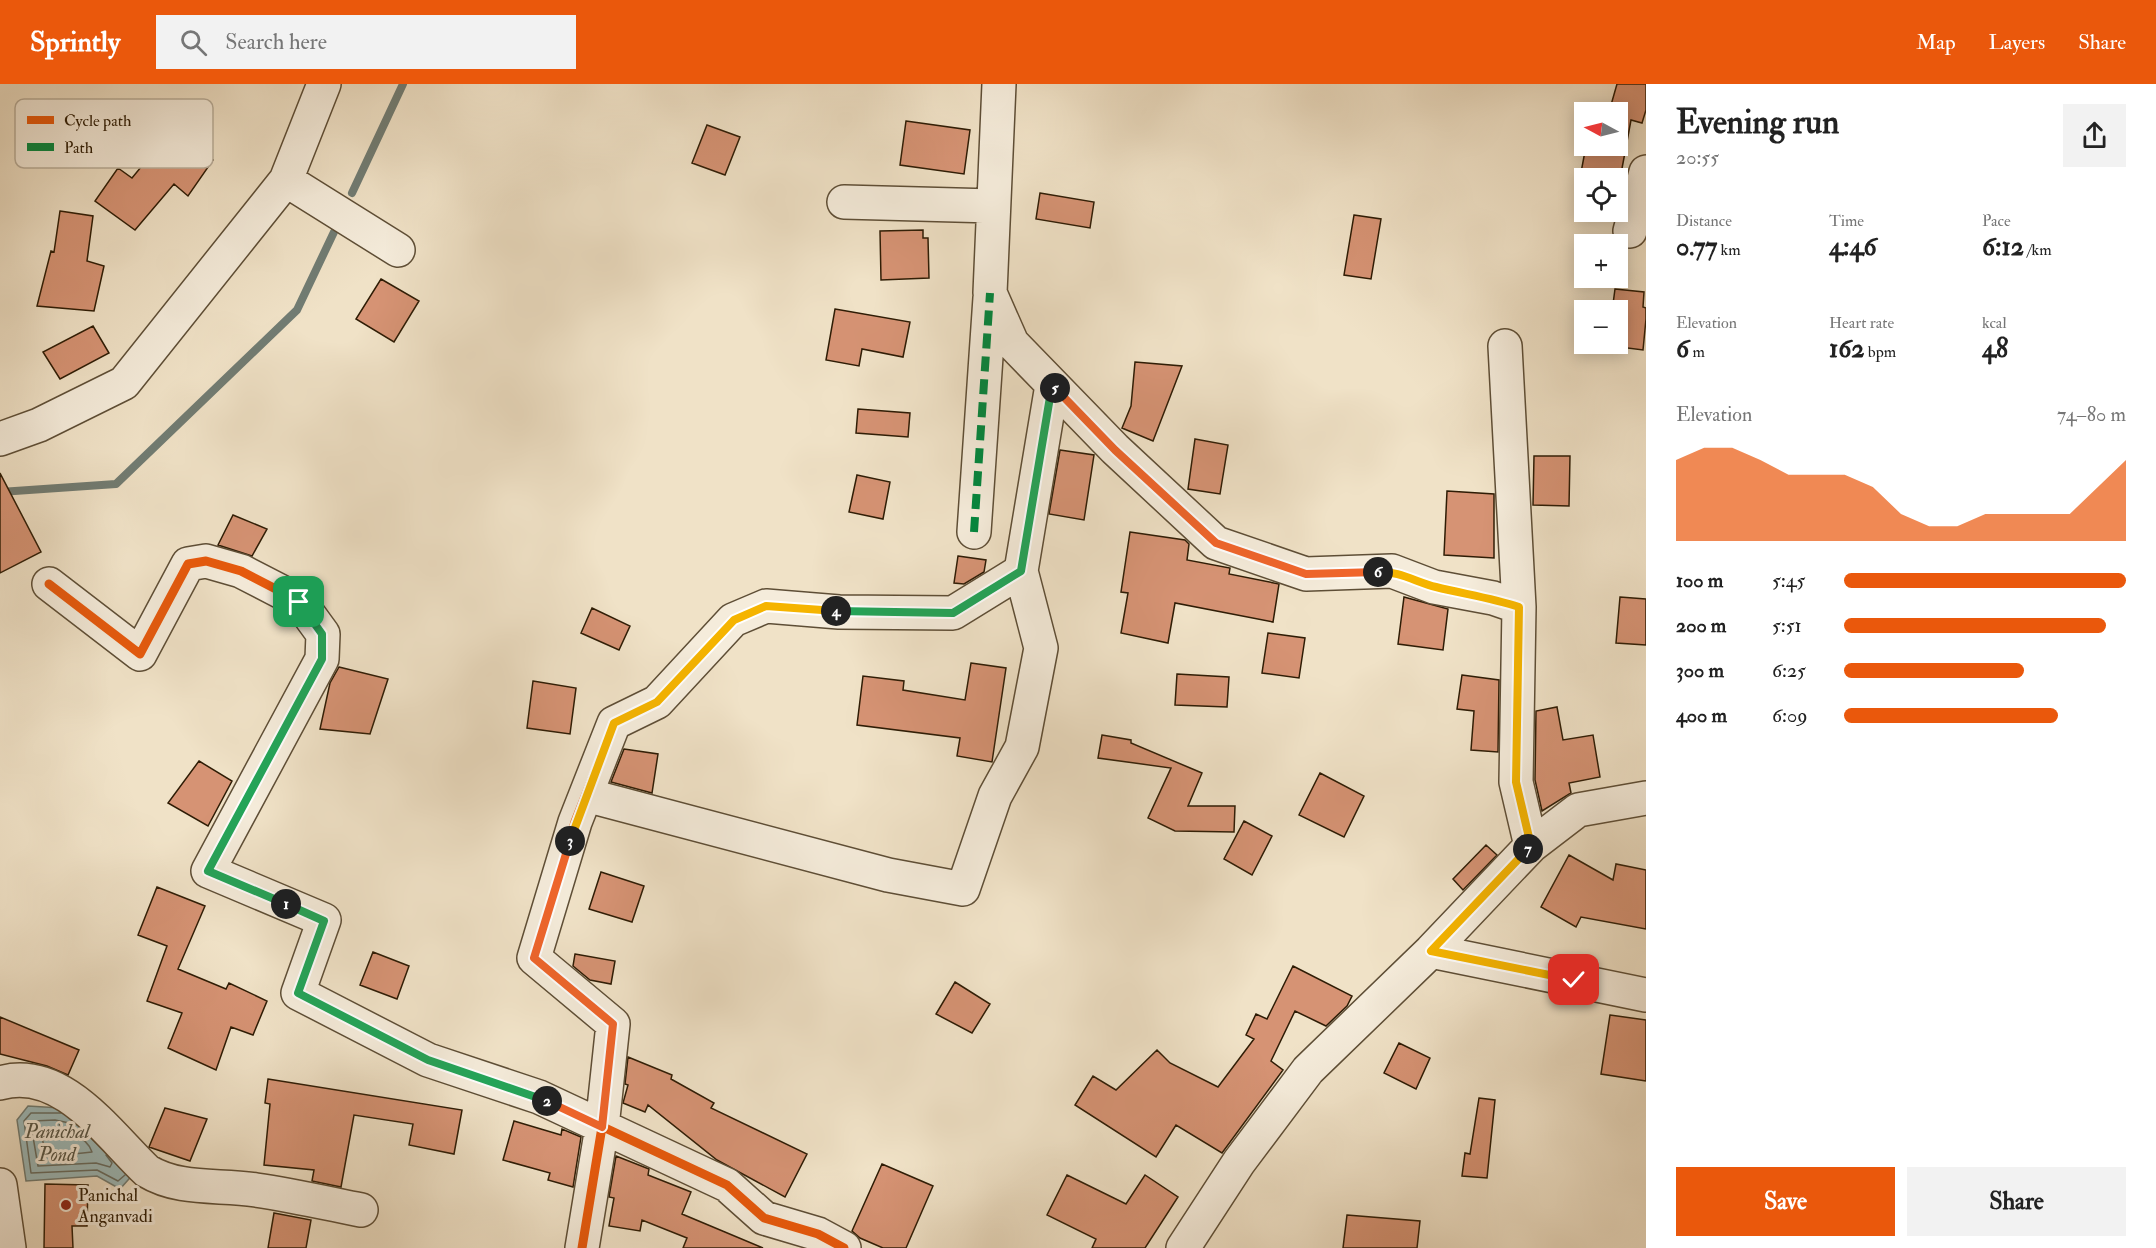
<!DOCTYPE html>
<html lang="en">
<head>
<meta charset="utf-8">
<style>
	body { margin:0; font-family:"IM FELL Double Pica",serif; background:#f2f2f2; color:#222; height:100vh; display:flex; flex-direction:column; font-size:22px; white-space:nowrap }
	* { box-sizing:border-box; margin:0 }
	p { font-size:20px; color:#767676 }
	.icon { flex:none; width:33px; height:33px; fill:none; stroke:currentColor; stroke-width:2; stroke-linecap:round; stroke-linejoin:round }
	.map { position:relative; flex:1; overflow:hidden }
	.sheet { display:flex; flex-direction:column; background:#fff; width:510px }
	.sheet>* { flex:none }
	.needle { width:39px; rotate:277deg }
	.tools { position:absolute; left:1574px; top:18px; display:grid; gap:12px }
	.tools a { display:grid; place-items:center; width:54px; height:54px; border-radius:0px; background:#fff; box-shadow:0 3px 15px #0003; font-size:30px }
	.pin { position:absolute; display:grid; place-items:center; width:51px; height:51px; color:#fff; margin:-26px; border-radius:12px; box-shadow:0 3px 9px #0006 }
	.km { position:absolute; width:30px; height:30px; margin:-15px; border-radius:50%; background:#222; color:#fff; font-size:16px; line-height:30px; text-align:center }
	.round { display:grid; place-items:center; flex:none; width:63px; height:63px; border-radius:0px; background:#f2f2f2 }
	.headline { display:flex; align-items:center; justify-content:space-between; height:102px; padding:0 30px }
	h1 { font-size:33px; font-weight:700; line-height:45px }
	.metrics { display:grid; grid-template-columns:repeat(3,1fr); gap:9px; height:102px; padding:6px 30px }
	.metrics div { display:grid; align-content:center }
	.metrics b { font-size:26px; font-weight:700 }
	.metrics small { font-size:16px; font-weight:400 }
	.metrics p { font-size:16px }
	.chart { height:168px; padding:12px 30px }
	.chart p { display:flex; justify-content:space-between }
	.chart svg { width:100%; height:108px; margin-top:6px; fill:#ea580c; opacity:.7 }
	.button { display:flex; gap:12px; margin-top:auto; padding:12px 30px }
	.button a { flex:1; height:69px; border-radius:0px; background:#ea580c; color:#fff; font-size:24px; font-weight:700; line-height:69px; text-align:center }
	.button a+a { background:#f2f2f2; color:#222 }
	ul { padding:0 30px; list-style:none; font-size:20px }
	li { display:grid; grid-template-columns:96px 72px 1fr; align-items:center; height:45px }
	li i { height:15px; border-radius:8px; background:#ea580c }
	header { display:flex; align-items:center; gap:36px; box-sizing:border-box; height:84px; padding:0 30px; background:#ea580c; color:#fff }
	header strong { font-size:28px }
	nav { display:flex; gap:33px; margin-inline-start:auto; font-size:21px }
	.search { width:420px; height:54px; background:#f2f2f2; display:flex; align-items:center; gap:15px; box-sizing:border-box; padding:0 21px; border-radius:0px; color:#767676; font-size:22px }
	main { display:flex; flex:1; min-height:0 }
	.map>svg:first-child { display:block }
</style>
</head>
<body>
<header>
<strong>Sprintly</strong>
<div class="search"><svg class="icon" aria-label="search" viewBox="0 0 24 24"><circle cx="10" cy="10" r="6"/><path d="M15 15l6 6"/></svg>Search here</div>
<nav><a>Map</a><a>Layers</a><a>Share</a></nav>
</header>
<main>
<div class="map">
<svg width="1646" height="1164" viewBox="0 0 1646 1164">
	<rect width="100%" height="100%" fill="#f0e2c7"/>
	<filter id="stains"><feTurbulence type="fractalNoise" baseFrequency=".00333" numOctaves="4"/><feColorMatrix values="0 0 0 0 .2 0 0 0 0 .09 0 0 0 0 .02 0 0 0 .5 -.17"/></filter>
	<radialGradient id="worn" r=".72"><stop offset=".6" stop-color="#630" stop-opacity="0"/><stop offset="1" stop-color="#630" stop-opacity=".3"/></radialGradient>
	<path fill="#9dbcbd" stroke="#717c73" stroke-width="1.5" d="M 28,1022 L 77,1025 L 136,1087 L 120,1105 L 97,1092 L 26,1097 L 17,1036 Z"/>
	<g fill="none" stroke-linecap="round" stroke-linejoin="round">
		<path stroke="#666c61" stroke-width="1.5" d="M 61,1029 L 31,1029 L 24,1037 L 31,1089 L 97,1086 L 118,1097 L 125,1091
			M 74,1040 L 55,1036 L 33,1037 L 31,1041 L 38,1082 L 96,1079 L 110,1083 L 112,1079 L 106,1071
			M 44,1045 C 61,1045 86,1050 92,1068 L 46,1073 L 41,1048 Z"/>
		<path stroke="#717c73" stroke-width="8" d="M 352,109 L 403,0
			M 0,408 L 116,400 L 297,226 L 334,148"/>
	</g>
	<path fill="#d69374" stroke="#2e1c05" stroke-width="1.5" d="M 1617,0 L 1646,0 L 1646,26 L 1642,39 L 1631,36 L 1618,106 L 1617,94 L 1584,94 L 1584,100 L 1579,99 L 1586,62 L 1617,62 L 1617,28 L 1609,28 Z
		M 906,37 L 970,46 L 964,90 L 900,81 Z
		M 707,41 L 740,53 L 725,91 L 692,79 Z
		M 174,43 L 213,76 L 188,112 L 174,100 L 135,146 L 95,117 L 118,84 L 132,94 Z
		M 1040,109 L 1094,118 L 1090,144 L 1036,135 Z
		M 60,127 L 93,132 L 87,177 L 104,182 L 94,227 L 37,222 L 51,167 L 54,168 Z
		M 1354,131 L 1381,135 L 1371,195 L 1344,191 Z
		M 923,146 L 923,154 L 928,154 L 929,194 L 881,196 L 880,147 Z
		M 381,195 L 419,217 L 394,258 L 356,235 Z
		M 1615,205 L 1644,208 L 1643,223 L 1646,224 L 1646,235 L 1643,266 L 1604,261 L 1617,260 L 1617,226 L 1608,226 L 1609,219 L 1613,220 Z
		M 835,225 L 910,238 L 903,273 L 862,265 L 859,282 L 826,276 Z
		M 93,242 L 109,269 L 60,295 L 43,268 Z
		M 1135,278 L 1182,282 L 1153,357 L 1122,344 L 1131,322 Z
		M 858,325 L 910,329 L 908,353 L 856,349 Z
		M 1195,355 L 1228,361 L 1220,410 L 1188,405 Z
		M 1060,366 L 1094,371 L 1084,436 L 1049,430 Z
		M 1534,372 L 1570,372 L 1569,422 L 1533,421 Z
		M 0,389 L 41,468 L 0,489 Z
		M 857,391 L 890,398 L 883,435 L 849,428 Z
		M 1447,407 L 1494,410 L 1494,474 L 1444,471 Z
		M 233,431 L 267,445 L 252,472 L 218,461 Z
		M 1130,448 L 1185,456 L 1189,460 L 1187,476 L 1230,484 L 1229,490 L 1279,500 L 1273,538 L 1175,519 L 1168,559 L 1121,549 L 1128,509 L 1121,508 Z
		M 958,472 L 986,476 L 984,488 L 964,500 L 954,499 Z
		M 1404,513 L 1448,525 L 1443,566 L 1398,560 Z
		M 1620,513 L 1646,515 L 1646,561 L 1616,559 Z
		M 592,524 L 630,542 L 619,566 L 581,549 Z
		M 1268,549 L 1305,554 L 1299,594 L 1262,589 Z
		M 971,579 L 1006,584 L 992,678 L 957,672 L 960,654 L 857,641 L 863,592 L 904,597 L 903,606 L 965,616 Z
		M 339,583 L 388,595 L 370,650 L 320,645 L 330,599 Z
		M 1177,590 L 1229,593 L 1227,623 L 1175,621 Z
		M 1462,591 L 1499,596 L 1498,668 L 1471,666 L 1474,627 L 1457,625 Z
		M 533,597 L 576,604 L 570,650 L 527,644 Z
		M 1557,623 L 1563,656 L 1593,651 L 1600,693 L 1569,699 L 1571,709 L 1542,727 L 1535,696 L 1536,627 Z
		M 1102,651 L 1131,656 L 1131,659 L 1202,689 L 1188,722 L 1235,722 L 1234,748 L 1175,747 L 1148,734 L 1171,684 L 1098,674 Z
		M 624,665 L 658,670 L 652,709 L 611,698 Z
		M 199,677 L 232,697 L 208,742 L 168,719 Z
		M 1320,689 L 1364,712 L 1344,753 L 1299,731 Z
		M 1244,737 L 1272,752 L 1252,791 L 1224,775 Z
		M 1486,761 L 1497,771 L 1463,806 L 1453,795 Z
		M 1569,771 L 1613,796 L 1616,780 L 1646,786 L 1646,845 L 1581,833 L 1576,843 L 1541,823 Z
		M 601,788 L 644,802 L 632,838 L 589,825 Z
		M 157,803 L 205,822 L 178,885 L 226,905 L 229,899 L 267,917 L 253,951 L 231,943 L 216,986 L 168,964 L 182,929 L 147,917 L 167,862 L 138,851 Z
		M 373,868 L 409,882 L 397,915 L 360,901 Z
		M 575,870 L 615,877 L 611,900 L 590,896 L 573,882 Z
		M 1293,882 L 1352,912 L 1347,922 L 1326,942 L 1295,927 L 1271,977 L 1283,986 L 1222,1069 L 1176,1041 L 1156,1073 L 1075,1021 L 1093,992 L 1116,1006 L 1157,966 L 1170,979 L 1218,1003 L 1254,955 L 1246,951 L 1256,930 L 1267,935 Z
		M 955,898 L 990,920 L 972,949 L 936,930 Z
		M 1610,931 L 1646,936 L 1646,997 L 1601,990 Z
		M 0,933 L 79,966 L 68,991 L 47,982 L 0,970 Z
		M 1399,959 L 1430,974 L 1416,1005 L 1384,989 Z
		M 628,973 L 672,991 L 671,995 L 714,1019 L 711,1024 L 807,1070 L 785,1113 L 717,1076 L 648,1021 L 645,1028 L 623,1019 L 628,1001 L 625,1000 Z
		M 268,995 L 462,1026 L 454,1070 L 409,1061 L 413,1040 L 354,1031 L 341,1103 L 312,1097 L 314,1086 L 264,1081 L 270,1020 L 265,1019 Z
		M 1479,1014 L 1495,1016 L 1487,1094 L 1462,1092 L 1465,1069 L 1470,1070 Z
		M 165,1024 L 207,1035 L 190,1077 L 149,1063 Z
		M 514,1037 L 561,1051 L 562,1045 L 581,1053 L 573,1103 L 548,1096 L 550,1089 L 503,1076 Z
		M 616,1072 L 649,1085 L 648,1091 L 691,1108 L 682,1130 L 763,1164 L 683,1164 L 687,1154 L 642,1136 L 640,1147 L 609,1142 L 614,1114 L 609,1113 Z
		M 882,1080 L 933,1102 L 906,1164 L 883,1164 L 860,1154 L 852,1147 Z
		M 1067,1091 L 1126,1120 L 1145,1091 L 1178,1113 L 1145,1164 L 1092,1164 L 1096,1155 L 1047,1131 Z
		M 45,1100 L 88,1101 L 87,1142 L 72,1142 L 73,1164 L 44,1164 Z
		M 274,1129 L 311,1136 L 306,1164 L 268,1164 Z
		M 1347,1131 L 1420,1137 L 1417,1164 L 1343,1164 Z"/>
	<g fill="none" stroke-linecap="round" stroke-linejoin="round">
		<defs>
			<path id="minor" d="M 999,0 L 990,209 L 1012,259 L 1115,365 L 1216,459 L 1306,490 L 1392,487 L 1434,503 L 1493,514 L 1519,523
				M 286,96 L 398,166
				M 844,118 L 993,122
				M 1630,147 L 1646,88
				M 1505,262 L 1519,523 L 1516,698 L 1531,762
				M 0,355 L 39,341 L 124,299 L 286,96 L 324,0
				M 974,448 L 990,214
				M 49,500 L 140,570 L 188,480 L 206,477 L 241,487 L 299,517 L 323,550 L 322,575 L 208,787 L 324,836 L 298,909 L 428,976 L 539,1013 L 727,1101 L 764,1134 L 818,1150 L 844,1164
				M 586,711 L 888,791 L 963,805 L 995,712 L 1022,663 L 1041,564 L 1021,487
				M 1431,867 L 1646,911
				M 0,999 C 61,981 108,1050 147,1087 C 180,1107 219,1100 256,1106 C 291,1111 326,1119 361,1126
				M 0,1101 L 9,1164
				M 582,1164 L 602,1043 L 613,940 L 534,874 L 575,738 L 614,639 L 657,618 L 733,536 L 766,522 L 839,528 L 953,529 L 1021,487 L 1052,301
				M 1183,1164 L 1239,1078 L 1308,986 L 1431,867 L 1531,762 L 1578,726 L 1646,714"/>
		</defs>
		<use href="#minor" stroke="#5e4e36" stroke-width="36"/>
		<use href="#minor" stroke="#f5ecdb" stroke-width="33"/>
		<path stroke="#00873e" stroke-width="8" stroke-dasharray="15 8" stroke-linecap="butt" d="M 974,448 L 990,209"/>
		<defs>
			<path id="cycleway" d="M 49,500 L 140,570 L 188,480 L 206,477 L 241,487 L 299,517 L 323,550 L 322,575 L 208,787 L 324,836 L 298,909 L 428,976 L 539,1013 L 727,1101 L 764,1134 L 818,1150 L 844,1164
				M 582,1164 L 602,1043 L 613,940 L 534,874 L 575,738 L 614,639 L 657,618 L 733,536 L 766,522 L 839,528 L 953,529 L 1021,487 L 1052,301"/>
		</defs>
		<use href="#cycleway" stroke="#f5ecdb" stroke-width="13"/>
		<use href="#cycleway" stroke="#e8590c" stroke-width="9"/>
	</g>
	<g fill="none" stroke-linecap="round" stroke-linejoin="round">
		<defs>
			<path id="split-1" d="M 286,820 L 208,787 L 322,575 L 322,550 L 299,518"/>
			<path id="split-2" d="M 286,820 L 324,837 L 298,909 L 428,976 L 547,1017"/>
			<path id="split-3" d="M 547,1017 L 602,1043 L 613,940 L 534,874 L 570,757"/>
			<path id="split-4" d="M 570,757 L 614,639 L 657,618 L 734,536 L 766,522 L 836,527"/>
			<path id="split-5" d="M 836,527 L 953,529 L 1021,487 L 1052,301 L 1055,304"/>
			<path id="split-6" d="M 1055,304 L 1115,366 L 1216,459 L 1306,490 L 1378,488"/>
			<path id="split-7" d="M 1378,488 C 1399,487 1416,498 1436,503 C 1464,510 1492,514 1519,523 L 1516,698 L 1531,762 L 1528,765"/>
			<path id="split-8" d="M 1528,765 L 1431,867 L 1574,896"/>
		</defs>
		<use href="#split-1" stroke="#fff" stroke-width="12"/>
		<use href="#split-2" stroke="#fff" stroke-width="12"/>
		<use href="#split-3" stroke="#fff" stroke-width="12"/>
		<use href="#split-4" stroke="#fff" stroke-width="12"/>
		<use href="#split-5" stroke="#fff" stroke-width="12"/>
		<use href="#split-6" stroke="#fff" stroke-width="12"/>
		<use href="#split-7" stroke="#fff" stroke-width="12"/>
		<use href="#split-8" stroke="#fff" stroke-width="12"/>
		<use href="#split-1" stroke="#22a559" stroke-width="8"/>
		<use href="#split-2" stroke="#22a559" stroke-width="8"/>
		<use href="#split-3" stroke="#f0652b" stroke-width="8"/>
		<use href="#split-4" stroke="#f5b400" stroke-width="8"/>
		<use href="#split-5" stroke="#22a559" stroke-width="8"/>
		<use href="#split-6" stroke="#f0652b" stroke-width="8"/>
		<use href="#split-7" stroke="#f5b400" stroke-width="8"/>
		<use href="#split-8" stroke="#f5b400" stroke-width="8"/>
	</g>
	<circle fill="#8f2418" stroke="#f5ecdb" stroke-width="2" cx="66" cy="1121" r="6"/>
	<g text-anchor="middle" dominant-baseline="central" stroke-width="6" stroke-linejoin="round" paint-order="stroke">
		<g font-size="18" fill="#2e1c05" stroke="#f5ecdb" text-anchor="start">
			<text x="78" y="1111">Panichal<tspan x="78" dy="21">Anganvadi</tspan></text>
		</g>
		<g font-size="20" font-style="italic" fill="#555445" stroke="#f5ecdb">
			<text x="57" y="1047">Panichal<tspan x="57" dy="23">Pond</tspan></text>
		</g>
	</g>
	<rect x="15" y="15" width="198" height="69" rx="9" fill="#f5ecdb" stroke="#b9ae9b" stroke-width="1.5"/>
	<rect x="27" y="32" width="27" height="8" fill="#e8590c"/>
	<rect x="27" y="59" width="27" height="8" fill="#00873e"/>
	<g font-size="16" fill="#2e1c05">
		<text x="64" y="42">Cycle path</text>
		<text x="64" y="69">Path</text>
	</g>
	<rect width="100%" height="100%" filter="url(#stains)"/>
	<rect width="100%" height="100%" fill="url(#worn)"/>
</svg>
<div class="tools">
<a><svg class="needle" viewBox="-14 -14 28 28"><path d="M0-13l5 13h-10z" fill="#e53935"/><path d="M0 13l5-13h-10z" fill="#767676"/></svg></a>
<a><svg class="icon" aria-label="locate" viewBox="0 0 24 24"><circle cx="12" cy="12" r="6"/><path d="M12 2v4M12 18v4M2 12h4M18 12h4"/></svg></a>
<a>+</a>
<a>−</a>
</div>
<div class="pin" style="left:299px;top:518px;background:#1e9e55"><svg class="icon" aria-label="arrive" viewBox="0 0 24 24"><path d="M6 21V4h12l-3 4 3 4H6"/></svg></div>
<div class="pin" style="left:1574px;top:896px;background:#d93025"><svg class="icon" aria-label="check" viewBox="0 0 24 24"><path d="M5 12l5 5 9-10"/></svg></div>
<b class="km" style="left:286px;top:820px">1</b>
<b class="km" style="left:547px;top:1017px">2</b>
<b class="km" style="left:570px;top:757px">3</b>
<b class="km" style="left:836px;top:527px">4</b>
<b class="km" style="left:1055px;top:304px">5</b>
<b class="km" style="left:1378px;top:488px">6</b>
<b class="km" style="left:1528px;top:765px">7</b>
</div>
<section class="sheet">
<div class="headline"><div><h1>Evening run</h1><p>20:55</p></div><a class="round"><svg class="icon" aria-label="share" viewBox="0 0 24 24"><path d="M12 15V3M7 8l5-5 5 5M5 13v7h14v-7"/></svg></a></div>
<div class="metrics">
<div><p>Distance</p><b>0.77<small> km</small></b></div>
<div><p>Time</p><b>4:46</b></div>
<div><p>Pace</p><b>6:12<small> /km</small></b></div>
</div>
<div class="metrics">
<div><p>Elevation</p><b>6<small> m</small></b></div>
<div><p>Heart rate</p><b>162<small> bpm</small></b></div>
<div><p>kcal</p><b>48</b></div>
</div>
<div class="chart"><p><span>Elevation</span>74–80 m</p>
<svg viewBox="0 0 160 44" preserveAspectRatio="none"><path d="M0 44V11L10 6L20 6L30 11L40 17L50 17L60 17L70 22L80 33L90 38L100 38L110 33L120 33L130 33L140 33L150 22L160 11V44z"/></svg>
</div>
<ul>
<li><b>100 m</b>5:45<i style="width:100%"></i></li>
<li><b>200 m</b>5:51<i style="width:93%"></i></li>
<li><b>300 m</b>6:25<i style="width:64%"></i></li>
<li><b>400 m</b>6:09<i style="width:76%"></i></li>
</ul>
<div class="button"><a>Save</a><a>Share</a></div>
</section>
</main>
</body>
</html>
